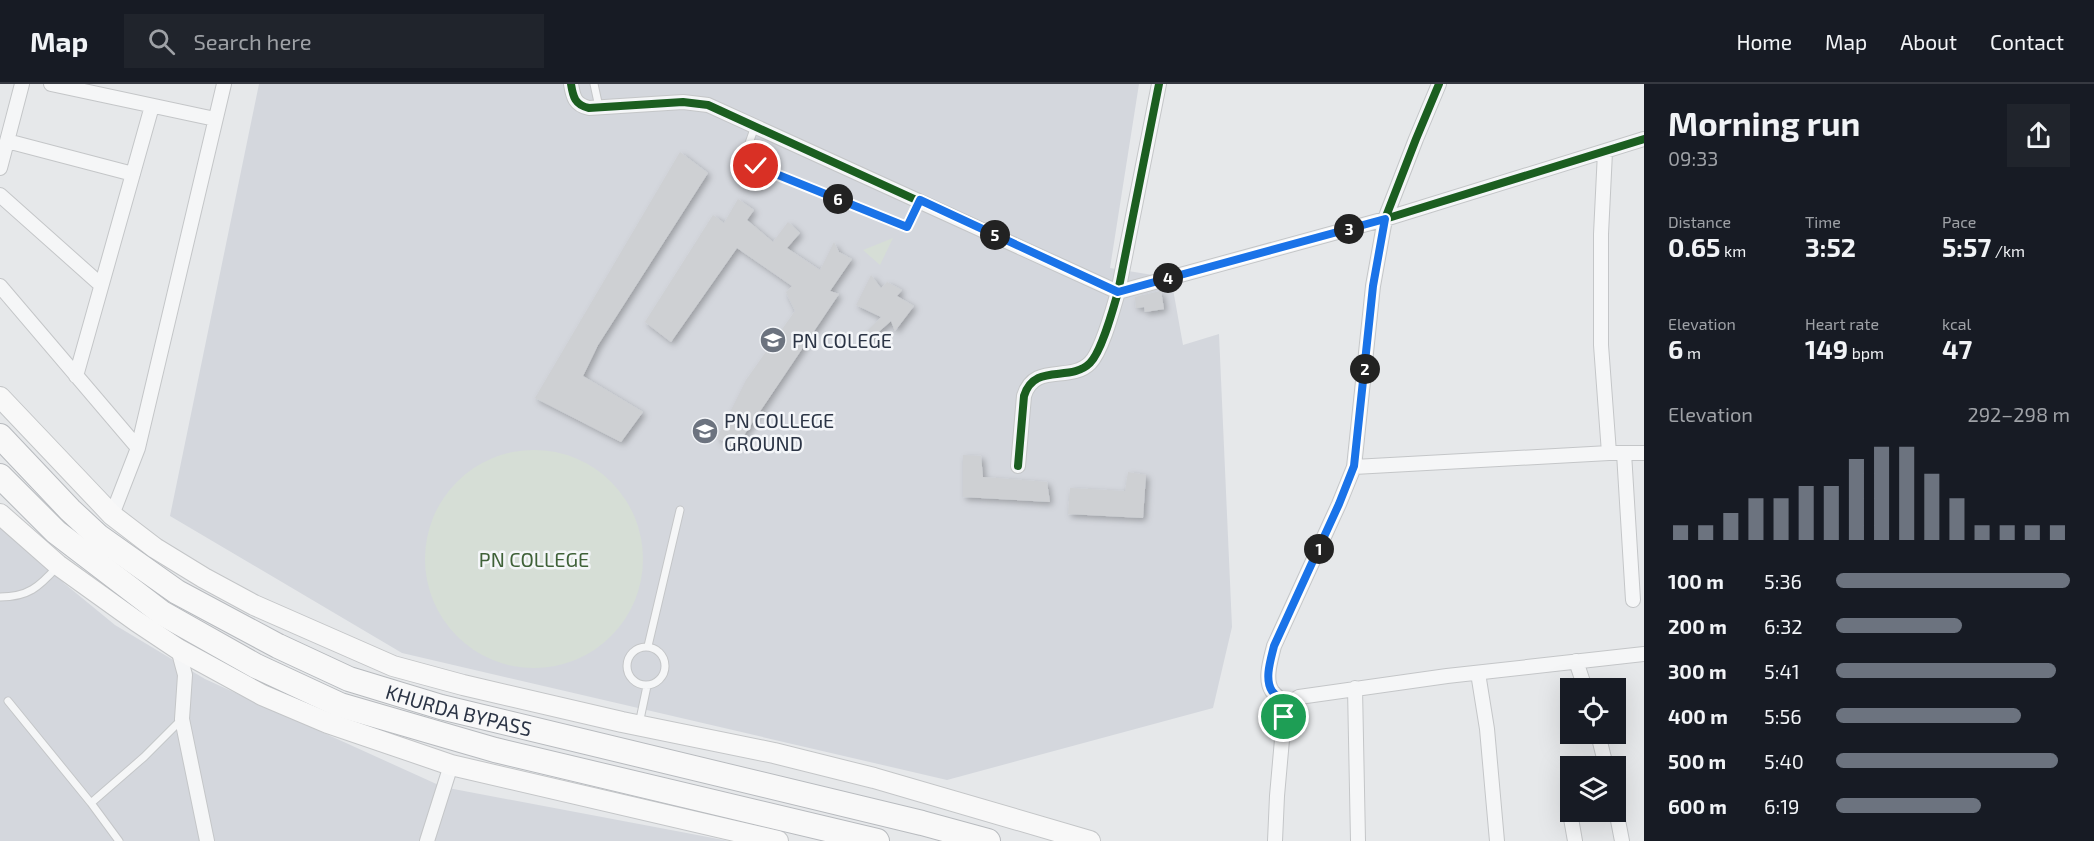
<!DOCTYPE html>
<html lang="en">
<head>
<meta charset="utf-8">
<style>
	body { margin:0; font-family:"Exo 2",sans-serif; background:#20242c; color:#f1f3f6; height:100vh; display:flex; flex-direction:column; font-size:22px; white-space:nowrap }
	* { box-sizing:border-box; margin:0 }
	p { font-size:20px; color:#9ea1a6 }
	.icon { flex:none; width:33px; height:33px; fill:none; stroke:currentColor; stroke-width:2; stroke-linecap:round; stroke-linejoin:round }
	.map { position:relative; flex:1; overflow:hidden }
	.side { display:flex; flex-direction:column; background:#171b24; width:450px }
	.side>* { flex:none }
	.buttons { position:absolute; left:1560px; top:594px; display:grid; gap:12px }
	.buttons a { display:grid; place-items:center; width:66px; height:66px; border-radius:0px; background:#171b24; box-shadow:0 6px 24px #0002; font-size:30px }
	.pin { position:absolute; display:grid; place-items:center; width:51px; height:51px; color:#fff; margin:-26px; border:3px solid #fff; border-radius:50%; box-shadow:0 2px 6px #0007 }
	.km { position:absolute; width:30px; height:30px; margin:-15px; border-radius:50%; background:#222; color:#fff; font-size:16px; line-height:30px; text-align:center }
	.round { display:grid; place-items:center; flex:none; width:63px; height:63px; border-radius:0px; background:#20242c }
	.head { display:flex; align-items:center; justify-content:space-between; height:102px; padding:0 24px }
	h1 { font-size:33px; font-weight:700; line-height:45px }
	.metrics { display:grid; grid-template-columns:repeat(3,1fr); gap:9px; height:102px; padding:6px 24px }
	.metrics div { display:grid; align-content:center }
	.metrics b { font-size:26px; font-weight:700 }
	.metrics small { font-size:16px; font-weight:400 }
	.metrics p { font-size:16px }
	.chart { height:168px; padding:12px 24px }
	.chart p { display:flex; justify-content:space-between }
	.chart svg { width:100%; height:108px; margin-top:6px; stroke:#6c737f; stroke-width:6 }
	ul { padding:0 24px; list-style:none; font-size:20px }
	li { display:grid; grid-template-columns:96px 72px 1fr; align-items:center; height:45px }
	li i { height:15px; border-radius:8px; background:#6c737f }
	header { display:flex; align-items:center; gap:36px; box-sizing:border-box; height:84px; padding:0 30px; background:#171b24; border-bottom:2px solid #363941 }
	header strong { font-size:28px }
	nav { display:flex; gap:33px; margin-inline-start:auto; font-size:21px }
	.search { width:420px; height:54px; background:#20242c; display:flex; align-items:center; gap:15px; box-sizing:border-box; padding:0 21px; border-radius:0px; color:#9ea1a6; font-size:22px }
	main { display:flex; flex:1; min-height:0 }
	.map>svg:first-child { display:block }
</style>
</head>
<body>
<header>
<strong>Map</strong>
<div class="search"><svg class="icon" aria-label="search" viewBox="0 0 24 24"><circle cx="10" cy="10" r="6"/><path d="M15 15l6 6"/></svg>Search here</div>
<nav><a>Home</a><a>Map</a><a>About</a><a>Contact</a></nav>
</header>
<main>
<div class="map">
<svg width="1644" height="757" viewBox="0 0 1644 757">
	<defs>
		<filter id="shadow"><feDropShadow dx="3" dy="3" stdDeviation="3" flood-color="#0004"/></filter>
	</defs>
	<rect width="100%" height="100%" fill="#e6e8ea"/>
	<path fill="#d4d7dd" d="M 259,0 L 1139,0 L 1110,184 L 1171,194 L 1183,261 L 1219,250 L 1232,543 L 1213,624 L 947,696 L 402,569 L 170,432 Z
		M 0,441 L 65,500 L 115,541 L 205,595 L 443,703 L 729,757 L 0,757 Z"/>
	<path fill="#d6ded6" d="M 893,154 L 880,181 L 863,166 Z
		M425 475a109 109 0 1 1 218 0a109 109 0 1 1-218 0Z"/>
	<path fill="#ced0d3" filter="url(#shadow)" d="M 680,68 L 708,89 L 598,261 L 583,292 L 643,328 L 621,358 L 535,314 Z
		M 738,115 L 754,126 L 747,136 L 773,158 L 788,138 L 800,149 L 787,164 L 820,186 L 834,158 L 839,168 L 852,175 L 830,207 L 839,210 L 736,363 L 717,354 L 746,296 L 795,227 L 786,208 L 792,202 L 737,164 L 671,258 L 645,238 L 713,131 L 724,139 Z
		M 871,191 L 881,204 L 887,198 L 902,206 L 897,212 L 914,222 L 895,247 L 891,237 L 866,259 L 861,253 L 881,233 L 856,221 Z
		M 1161,207 L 1164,225 L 1145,228 L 1144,223 L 1136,224 L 1135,213 Z
		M 963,371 L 981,372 L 983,393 L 1047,398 L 1050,418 L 963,413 Z
		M 1128,388 L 1146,391 L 1143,434 L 1068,430 L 1070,404 L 1125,407 Z"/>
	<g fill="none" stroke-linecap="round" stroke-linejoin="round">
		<defs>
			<path id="lane" d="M 594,0 L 599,23
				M 755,42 L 746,68 L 756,82 L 907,143 L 920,117
				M 0,513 C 28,513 39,503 57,483
				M 648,562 L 680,426
				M627 582a19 19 0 1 1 38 0a19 19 0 1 1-38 0Z
				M 8,617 L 91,719 L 119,757
				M 639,640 L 647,602
				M 91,719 L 144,673 L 182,635"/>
			<path id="street" d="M 51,0 L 215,35
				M 571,0 C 573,13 575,21 589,24 L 683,18 L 708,21 L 1118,208 L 1159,0
				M 7,57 L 133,90
				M 1605,68 L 1601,150 L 1601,261 L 1609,369
				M 0,84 L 22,0
				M 0,111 L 101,201
				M 0,202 L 138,364
				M 76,292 L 152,22
				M 1624,369 L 1633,516
				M 1018,382 L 1024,312 C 1034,278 1070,299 1090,279 C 1102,267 1113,225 1118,208 L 1385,135 L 1644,55
				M 1354,383 L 1609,369 L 1644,369
				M 112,431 L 138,364 L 224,0
				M 178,565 L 185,591 L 182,635 L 207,757
				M 1576,577 L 1585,604
				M 1478,589 L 1487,645 L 1497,757
				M 1355,604 L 1358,757
				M 1288,620 C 1283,617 1276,612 1272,607 C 1264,595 1271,575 1274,562 L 1339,420 L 1354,383 L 1373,202 L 1385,135 L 1416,55 L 1439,0
				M 1598,650 L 1606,682
				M 1569,723 L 1575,757
				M 1616,726 L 1622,757
				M 427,757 L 451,681
				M 1275,757 L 1277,712 L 1284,633 L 1288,620 L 1299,613 L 1447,592 L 1644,570"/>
			<path id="secondary" d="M 0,313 L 112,431 L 155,464 L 204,494 L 254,521 L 393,582 L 463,601 L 622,638 L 774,669 L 874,694 L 1090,757
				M 0,430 L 58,481 L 136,537 L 178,565 L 262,611 L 328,639 L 451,681 L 778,757"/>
			<g id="highway">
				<path id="s1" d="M 0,352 L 70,426 L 98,452 L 177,508 L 278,562 L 349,595 L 441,623 L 922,739 L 988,757"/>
				<path d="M 0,392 L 56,448 L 162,529 L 256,582 L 340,621 L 495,666 L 877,757"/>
			</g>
		</defs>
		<use href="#lane" stroke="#c4c6c8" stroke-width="9"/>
		<use href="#street" stroke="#c4c6c8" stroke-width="16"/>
		<use href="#secondary" stroke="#c4c6c8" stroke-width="22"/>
		<use href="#highway" stroke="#b8bbbf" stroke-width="26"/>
		<use href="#lane" stroke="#f5f6f7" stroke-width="7"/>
		<use href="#street" stroke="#f5f6f7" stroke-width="14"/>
		<use href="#secondary" stroke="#f8f8f8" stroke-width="20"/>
		<use href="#highway" stroke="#f8f8f8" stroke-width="24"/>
		<defs>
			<path id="cycleway" d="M 571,0 C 573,13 575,21 589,24 L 683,18 L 708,21 L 1118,208 L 1159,0
				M 1018,382 L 1024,312 C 1034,278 1070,299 1090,279 C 1102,267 1113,225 1118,208 L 1385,135 L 1644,55
				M 1288,620 C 1283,617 1276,612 1272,607 C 1264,595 1271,575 1274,562 L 1339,420 L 1354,383 L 1373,202 L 1385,135 L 1416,55 L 1439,0"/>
		</defs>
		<use href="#cycleway" stroke="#f4f6f9" stroke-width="11"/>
		<use href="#cycleway" stroke="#1b5e20" stroke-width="8"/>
	</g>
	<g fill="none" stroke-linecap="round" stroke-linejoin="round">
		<defs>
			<path id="route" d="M 756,82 L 907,143 L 920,116 L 1118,208 L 1385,135 L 1373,202 L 1354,382 L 1339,420 L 1274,562 C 1271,575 1264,595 1272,607 C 1276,612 1283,617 1288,620 L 1284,633"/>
		</defs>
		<use href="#route" stroke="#fff" stroke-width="12"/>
		<use href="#route" stroke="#1a73e8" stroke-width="8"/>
	</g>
	<defs>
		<symbol id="university-disc" viewBox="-11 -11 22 22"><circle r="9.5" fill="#6c737f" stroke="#f4f6f9"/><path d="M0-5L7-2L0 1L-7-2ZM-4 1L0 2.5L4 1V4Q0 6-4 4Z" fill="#fff"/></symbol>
	</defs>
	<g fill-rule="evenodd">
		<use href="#university-disc" x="758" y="241" width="30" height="30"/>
		<use href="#university-disc" x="690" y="332" width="30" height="30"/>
	</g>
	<g text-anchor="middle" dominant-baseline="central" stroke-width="5" stroke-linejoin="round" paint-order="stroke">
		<g font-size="20" fill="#2b3445" stroke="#f4f6f9" text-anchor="start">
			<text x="792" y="256">PN COLEGE</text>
			<text x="724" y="336">PN COLLEGE<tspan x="724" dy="23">GROUND</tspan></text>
		</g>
		<g font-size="20" fill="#3f6138" stroke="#f4f6f9">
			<text x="534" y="475">PN COLLEGE</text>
		</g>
		<g font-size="20" fill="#2b3445" stroke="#f4f6f9">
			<text stroke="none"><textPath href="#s1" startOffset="544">KHURDA BYPASS</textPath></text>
		</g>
	</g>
</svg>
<div class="buttons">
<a><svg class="icon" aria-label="locate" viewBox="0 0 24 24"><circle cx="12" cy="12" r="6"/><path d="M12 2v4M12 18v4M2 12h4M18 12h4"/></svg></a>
<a><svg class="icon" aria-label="layers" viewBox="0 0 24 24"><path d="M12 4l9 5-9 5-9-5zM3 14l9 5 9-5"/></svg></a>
</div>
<div class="pin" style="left:1284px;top:633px;background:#1e9e55"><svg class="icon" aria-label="arrive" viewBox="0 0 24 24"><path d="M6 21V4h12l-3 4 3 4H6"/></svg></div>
<div class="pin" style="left:756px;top:82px;background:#d93025"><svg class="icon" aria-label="check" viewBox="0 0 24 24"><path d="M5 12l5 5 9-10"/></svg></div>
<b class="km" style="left:1319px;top:465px">1</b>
<b class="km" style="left:1365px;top:285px">2</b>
<b class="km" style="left:1349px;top:145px">3</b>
<b class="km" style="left:1168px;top:194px">4</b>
<b class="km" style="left:995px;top:151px">5</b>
<b class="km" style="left:838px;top:115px">6</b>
</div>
<section class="side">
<div class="head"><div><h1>Morning run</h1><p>09:33</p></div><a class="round"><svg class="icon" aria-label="share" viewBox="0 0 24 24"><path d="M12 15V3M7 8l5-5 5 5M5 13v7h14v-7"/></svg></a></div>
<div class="metrics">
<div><p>Distance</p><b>0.65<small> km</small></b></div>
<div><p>Time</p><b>3:52</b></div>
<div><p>Pace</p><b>5:57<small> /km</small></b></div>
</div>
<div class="metrics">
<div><p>Elevation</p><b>6<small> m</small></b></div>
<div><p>Heart rate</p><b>149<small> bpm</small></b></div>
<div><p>kcal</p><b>47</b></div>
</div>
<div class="chart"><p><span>Elevation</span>292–298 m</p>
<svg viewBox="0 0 160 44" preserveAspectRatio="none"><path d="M5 44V38M15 44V38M25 44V33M35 44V27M45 44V27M55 44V22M65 44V22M75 44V11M85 44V6M95 44V6M105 44V17M115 44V27M125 44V38M135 44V38M145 44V38M155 44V38"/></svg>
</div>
<ul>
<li><b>100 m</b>5:36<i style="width:100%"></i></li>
<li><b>200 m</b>6:32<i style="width:54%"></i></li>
<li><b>300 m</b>5:41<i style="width:94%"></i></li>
<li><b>400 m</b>5:56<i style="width:79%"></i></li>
<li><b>500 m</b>5:40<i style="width:95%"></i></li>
<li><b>600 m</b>6:19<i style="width:62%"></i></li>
</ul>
</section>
</main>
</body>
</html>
